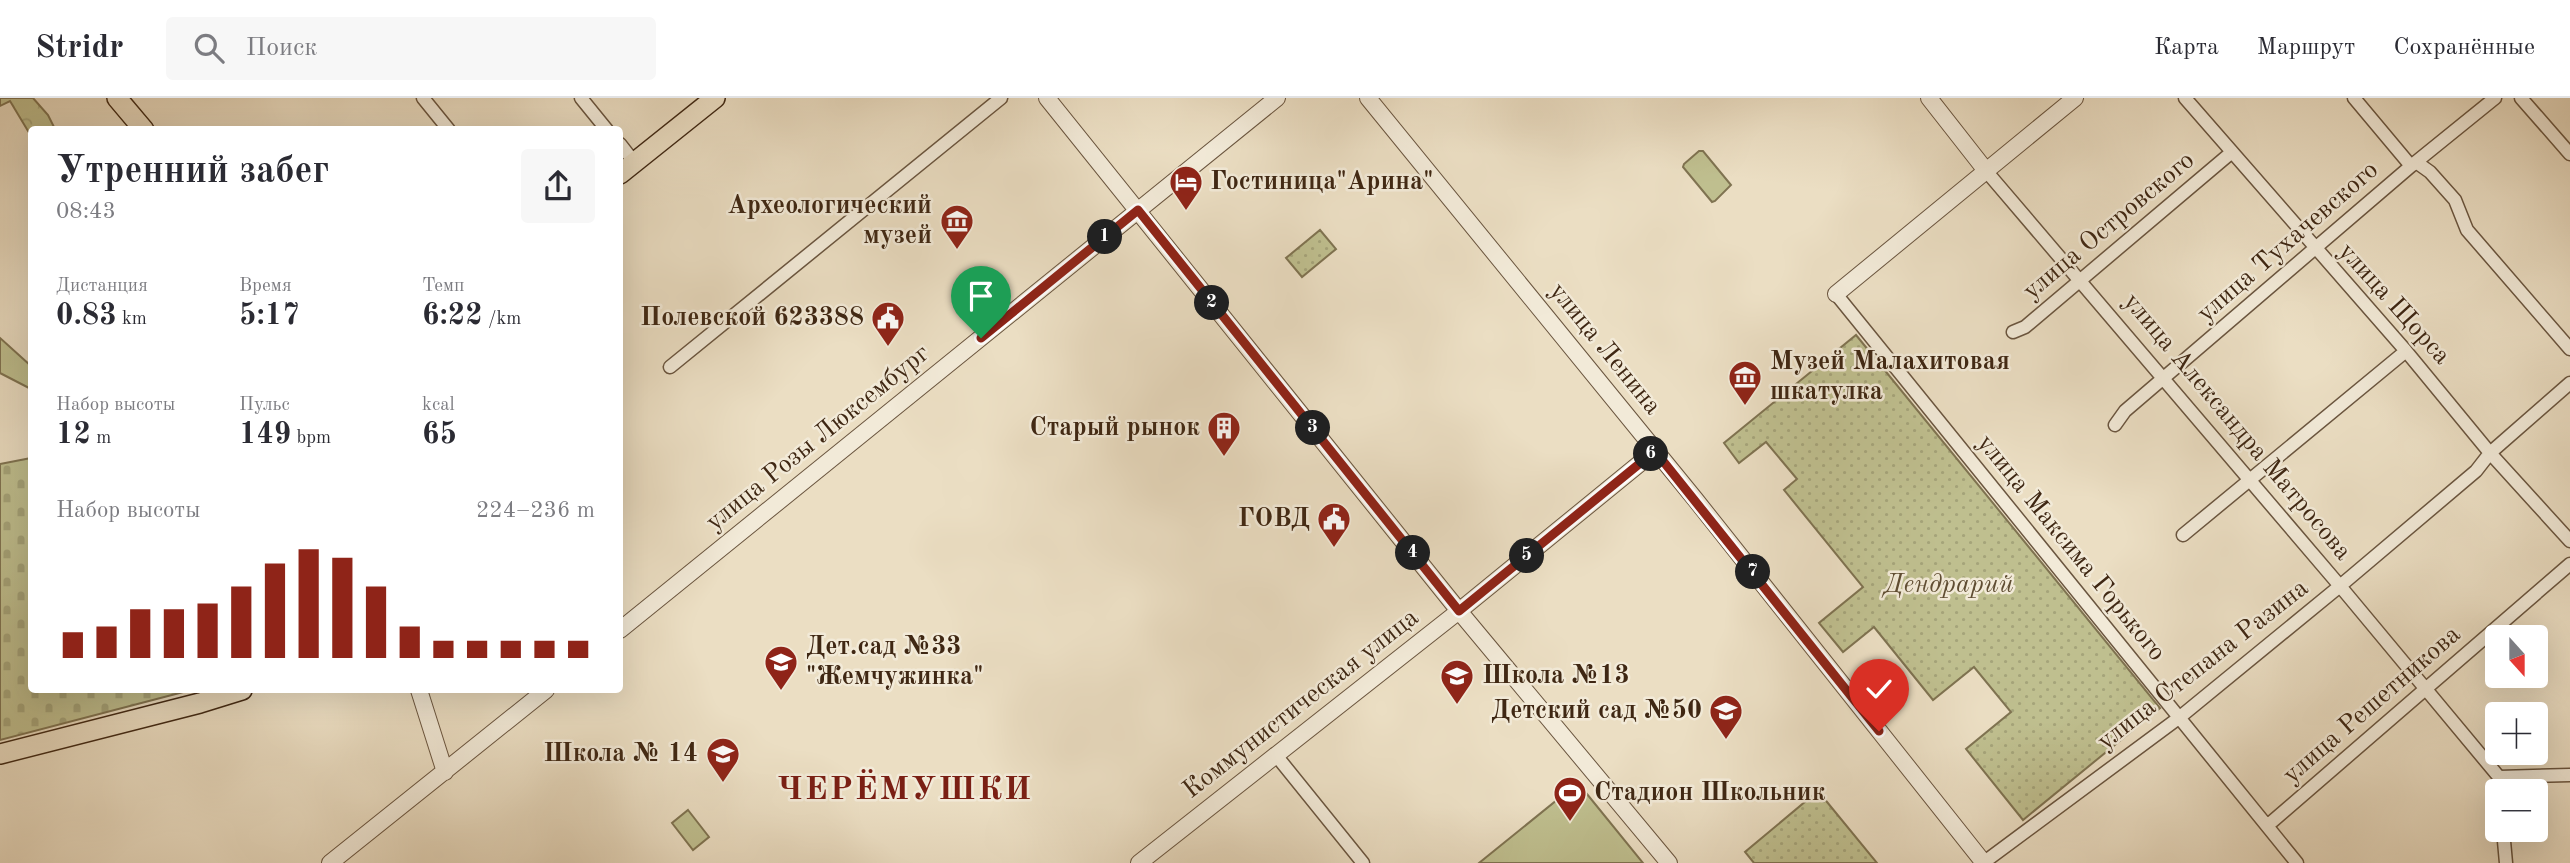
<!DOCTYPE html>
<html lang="ru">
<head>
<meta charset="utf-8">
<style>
	body { margin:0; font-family:"Old Standard TT",serif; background:#f7f7f7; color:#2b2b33; height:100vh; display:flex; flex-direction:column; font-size:26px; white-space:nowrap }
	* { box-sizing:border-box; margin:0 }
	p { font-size:23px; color:#7c7c81 }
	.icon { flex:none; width:38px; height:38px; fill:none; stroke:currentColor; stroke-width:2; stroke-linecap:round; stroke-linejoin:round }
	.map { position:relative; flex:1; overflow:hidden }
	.sheet { position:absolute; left:28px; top:28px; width:595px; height:567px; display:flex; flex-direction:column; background:#fff; border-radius:7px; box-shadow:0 7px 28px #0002 }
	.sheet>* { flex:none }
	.needle { width:46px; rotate:159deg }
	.buttons { position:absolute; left:2485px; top:527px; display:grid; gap:14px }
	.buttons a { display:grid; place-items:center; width:63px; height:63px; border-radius:7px; background:#fff; box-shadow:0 7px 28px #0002; font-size:35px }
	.pin { position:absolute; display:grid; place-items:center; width:60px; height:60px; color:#fff; margin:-72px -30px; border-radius:50% 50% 50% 0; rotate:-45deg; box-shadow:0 0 7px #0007 }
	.pin .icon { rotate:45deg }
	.km { position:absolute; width:35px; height:35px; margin:-18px; border-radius:50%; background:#222; color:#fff; font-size:19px; line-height:35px; text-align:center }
	.round { display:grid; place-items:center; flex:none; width:74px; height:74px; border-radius:7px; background:#f7f7f7 }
	.head { display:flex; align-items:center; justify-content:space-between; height:119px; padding:0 28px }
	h1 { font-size:38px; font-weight:800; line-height:52px }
	.stats { display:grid; grid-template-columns:repeat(3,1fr); gap:10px; height:119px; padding:7px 28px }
	.stats div { display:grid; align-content:center }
	.stats b { font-size:30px; font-weight:800 }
	.stats small { font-size:19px; font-weight:400 }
	.stats p { font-size:19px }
	.chart { height:196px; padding:14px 28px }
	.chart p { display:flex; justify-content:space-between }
	.chart svg { width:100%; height:126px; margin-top:7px; stroke:#8f2418; stroke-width:6 }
	header { display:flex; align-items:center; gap:42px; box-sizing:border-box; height:98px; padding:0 35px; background:#fff; border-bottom:2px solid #e1e1e2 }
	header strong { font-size:33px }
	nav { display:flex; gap:38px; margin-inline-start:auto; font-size:24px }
	.search { width:490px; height:63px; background:#f7f7f7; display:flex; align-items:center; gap:18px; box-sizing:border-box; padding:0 24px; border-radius:7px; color:#7c7c81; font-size:26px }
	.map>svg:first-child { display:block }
</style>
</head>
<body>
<header>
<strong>Stridr</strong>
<div class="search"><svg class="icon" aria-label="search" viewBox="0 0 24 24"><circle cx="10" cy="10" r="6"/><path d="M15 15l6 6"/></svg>Поиск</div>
<nav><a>Карта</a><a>Маршрут</a><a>Сохранённые</a></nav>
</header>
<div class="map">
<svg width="2570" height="765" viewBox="0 0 2570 765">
	<defs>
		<pattern id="forest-crowns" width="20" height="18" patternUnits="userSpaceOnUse" patternTransform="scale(1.75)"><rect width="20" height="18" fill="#bfbf8f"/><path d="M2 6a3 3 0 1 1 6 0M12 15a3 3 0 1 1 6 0" fill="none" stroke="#a5a47a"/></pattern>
		<pattern id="cemetery-stones" width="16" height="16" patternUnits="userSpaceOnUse" patternTransform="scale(1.75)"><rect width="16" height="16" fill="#bfbf8f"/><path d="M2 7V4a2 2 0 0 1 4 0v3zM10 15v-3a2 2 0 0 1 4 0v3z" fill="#a5a47a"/></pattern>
		<pattern id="park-dots" width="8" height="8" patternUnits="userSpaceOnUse" patternTransform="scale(1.75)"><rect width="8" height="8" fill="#bfbf8f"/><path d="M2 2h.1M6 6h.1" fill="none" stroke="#a5a47a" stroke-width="1.8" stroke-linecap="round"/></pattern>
	</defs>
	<rect width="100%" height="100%" fill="#ebdec3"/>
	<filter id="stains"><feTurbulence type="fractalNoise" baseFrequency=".00286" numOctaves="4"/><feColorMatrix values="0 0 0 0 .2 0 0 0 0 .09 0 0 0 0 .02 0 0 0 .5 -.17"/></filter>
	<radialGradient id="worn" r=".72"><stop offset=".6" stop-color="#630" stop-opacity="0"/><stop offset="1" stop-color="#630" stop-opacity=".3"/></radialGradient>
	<path fill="#bfbf8f" stroke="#7f7351" stroke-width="2" d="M 1699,53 L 1703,53 L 1731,87 L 1715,103 L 1712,104 L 1683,69 L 1684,66 Z
		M 0,240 L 31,268 L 31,291 L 0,275 Z
		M 1578,685 L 1643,765 L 1479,765 Z
		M 688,712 L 709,739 L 693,752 L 672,725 Z"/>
	<path fill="url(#forest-crowns)" stroke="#7f7351" stroke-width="2" d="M 0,0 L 33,0 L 48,17 L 55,31 L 32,32 L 31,38 L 10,3 L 0,8 Z"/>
	<path fill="url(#cemetery-stones)" stroke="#7f7351" stroke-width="2" d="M 31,360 L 32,592 L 191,592 L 0,642 L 0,366 Z"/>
	<path fill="url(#park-dots)" stroke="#7f7351" stroke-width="2" d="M 1320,132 L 1336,151 L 1302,179 L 1286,160 Z
		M 1856,237 L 2160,610 L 2023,722 L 1966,651 L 2011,614 L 1974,569 L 1933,602 L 1874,529 L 1843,554 L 1819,525 L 1863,489 L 1784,392 L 1797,381 L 1766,344 L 1739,365 L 1724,345 Z
		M 1818,693 L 1877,765 L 1754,765 L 1745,754 Z"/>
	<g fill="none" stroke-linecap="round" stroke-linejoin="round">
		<defs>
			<path id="minor" d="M 423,0 L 449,32
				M 581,0 L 607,32
				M 2185,0 L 2406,253 L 2490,355 L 2570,443
				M 2354,0 L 2411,68
				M 2521,0 L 2570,56
				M 620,46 L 634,64
				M 2416,64 L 2430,74 L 2455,102 L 2467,132 L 2570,251
				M 1987,74 L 2340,488 L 2499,679 L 2500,693
				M 1836,196 L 2297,765
				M 2013,234 L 2025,229 L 2232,54
				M 670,269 L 1001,0
				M 2115,327 L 2125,313 L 2411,68 L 2495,0
				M 2183,437 L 2406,253
				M 1275,656 L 1363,765
				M 2499,679 L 2570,677
				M 2267,728 L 2570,466
				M 2503,732 L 2506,765
				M 1983,765 L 2180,619 L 2340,488 L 2476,373 L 2490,355 L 2570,285"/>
			<path id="tertiary" d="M 1047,0 L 1459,513 L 1669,765
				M 1368,0 L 1695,401 L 1984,765
				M 1929,0 L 1987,74
				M 1836,196 L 2075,0
				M 620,532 L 1277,0
				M 419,592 L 445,674
				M 330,765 L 546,592
				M 1139,765 L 1459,513 L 1655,353"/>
			<path id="primary" d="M 117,0 L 144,32
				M 620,76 L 715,0
				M 0,656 L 200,605 L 242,592"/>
		</defs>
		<use href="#minor" stroke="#6a553f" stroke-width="15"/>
		<use href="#tertiary" stroke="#6a553f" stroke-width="18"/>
		<use href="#primary" stroke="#3f2713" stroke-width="22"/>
		<use href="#minor" stroke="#f2ead8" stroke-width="12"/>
		<use href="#tertiary" stroke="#f2ead8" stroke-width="16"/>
		<use href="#primary" stroke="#ebdec3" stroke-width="19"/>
	</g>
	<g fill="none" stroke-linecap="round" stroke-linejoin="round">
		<defs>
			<path id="route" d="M 981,240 L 1138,112 L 1459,513 L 1655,353 L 1879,633"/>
		</defs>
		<use href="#route" stroke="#fff" stroke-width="14"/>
		<use href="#route" stroke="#8f2418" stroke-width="9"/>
	</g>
	<defs>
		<symbol id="hotel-pin" viewBox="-11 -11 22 30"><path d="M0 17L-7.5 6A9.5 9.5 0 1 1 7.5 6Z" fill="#8f2418" stroke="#f2ead8"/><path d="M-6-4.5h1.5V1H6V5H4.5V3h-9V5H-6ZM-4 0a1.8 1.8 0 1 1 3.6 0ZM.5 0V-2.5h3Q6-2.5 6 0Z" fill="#fff"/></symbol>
		<symbol id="museum-pin" viewBox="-11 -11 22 30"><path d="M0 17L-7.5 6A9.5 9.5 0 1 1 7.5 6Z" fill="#8f2418" stroke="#f2ead8"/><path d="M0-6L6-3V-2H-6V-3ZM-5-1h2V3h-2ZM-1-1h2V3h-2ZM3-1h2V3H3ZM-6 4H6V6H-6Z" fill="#fff"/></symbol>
		<symbol id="civic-pin" viewBox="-11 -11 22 30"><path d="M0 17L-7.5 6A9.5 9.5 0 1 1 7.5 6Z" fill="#8f2418" stroke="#f2ead8"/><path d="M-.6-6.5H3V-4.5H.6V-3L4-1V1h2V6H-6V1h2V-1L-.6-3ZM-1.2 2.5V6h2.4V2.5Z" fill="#fff"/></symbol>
		<symbol id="building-pin" viewBox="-11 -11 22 30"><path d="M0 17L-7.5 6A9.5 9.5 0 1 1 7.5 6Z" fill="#8f2418" stroke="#f2ead8"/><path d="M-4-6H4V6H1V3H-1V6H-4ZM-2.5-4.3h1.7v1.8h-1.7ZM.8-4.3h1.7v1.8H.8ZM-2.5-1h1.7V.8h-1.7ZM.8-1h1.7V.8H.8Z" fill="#fff"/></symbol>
		<symbol id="school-pin" viewBox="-11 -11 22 30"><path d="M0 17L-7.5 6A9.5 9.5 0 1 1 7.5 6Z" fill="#8f2418" stroke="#f2ead8"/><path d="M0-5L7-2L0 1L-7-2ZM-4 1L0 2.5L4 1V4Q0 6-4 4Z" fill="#fff"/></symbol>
		<symbol id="stadium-pin" viewBox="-11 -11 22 30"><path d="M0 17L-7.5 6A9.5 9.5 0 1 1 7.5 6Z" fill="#8f2418" stroke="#f2ead8"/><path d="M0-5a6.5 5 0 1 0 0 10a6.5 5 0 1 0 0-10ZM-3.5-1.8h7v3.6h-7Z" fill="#fff"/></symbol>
	</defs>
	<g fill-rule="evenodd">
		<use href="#hotel-pin" x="1167" y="65" width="38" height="52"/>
		<use href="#museum-pin" x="938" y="104" width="38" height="52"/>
		<use href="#civic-pin" x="869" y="201" width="38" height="52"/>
		<use href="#museum-pin" x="1726" y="260" width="38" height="52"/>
		<use href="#building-pin" x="1205" y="311" width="38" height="52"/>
		<use href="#civic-pin" x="1315" y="402" width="38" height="52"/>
		<use href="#school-pin" x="762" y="545" width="38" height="52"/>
		<use href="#school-pin" x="1438" y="559" width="38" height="52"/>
		<use href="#school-pin" x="1707" y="594" width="38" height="52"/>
		<use href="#school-pin" x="704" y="637" width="38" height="52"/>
		<use href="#stadium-pin" x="1551" y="676" width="38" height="52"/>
	</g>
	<g text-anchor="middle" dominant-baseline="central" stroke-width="5" stroke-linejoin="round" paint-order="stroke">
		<g font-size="26" font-weight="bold" fill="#3f2713" stroke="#f2ead8" text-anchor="end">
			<text x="1210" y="84" text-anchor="start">Гостиница"Арина"</text>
			<text x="932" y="108">Археологический<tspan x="932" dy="30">музей</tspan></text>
			<text x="864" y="220">Полевской 623388</text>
			<text x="1770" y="264" text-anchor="start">Музей Малахитовая<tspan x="1770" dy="30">шкатулка</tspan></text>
			<text x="1200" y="330">Старый рынок</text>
			<text x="1310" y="421">ГОВД</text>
			<text x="806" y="549" text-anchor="start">Дет.сад №33<tspan x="806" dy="30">"Жемчужинка"</tspan></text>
			<text x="1482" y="578" text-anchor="start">Школа №13</text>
			<text x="1702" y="613">Детский сад №50</text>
			<text x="698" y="656">Школа № 14</text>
			<text x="1594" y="695" text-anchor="start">Стадион Школьник</text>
		</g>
		<g font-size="26" fill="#3f2713" stroke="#f2ead8">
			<text transform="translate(2109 128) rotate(-40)">улица Островского</text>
			<text transform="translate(2288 144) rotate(-41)">улица Тухачевского</text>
			<text transform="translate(2394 206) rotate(48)">улица Щорса</text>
			<text transform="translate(1605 251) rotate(51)">улица Ленина</text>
			<text transform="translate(2237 329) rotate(50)">улица Александра Матросова</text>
			<text transform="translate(818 340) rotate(-39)">улица Розы Люксембург</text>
			<text transform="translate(2071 450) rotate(51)">улица Максима Горького</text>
			<text transform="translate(2203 567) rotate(-38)">улица Степана Разина</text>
			<text transform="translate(1301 606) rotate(-38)">Коммунистическая улица</text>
			<text transform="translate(2372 607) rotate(-41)">улица Решетникова</text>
		</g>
		<g font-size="26" font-style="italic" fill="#5f4d32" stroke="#f2ead8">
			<text x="1949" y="487">Дендрарий</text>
		</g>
		<g font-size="33" font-weight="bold" letter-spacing="2" fill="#7a1f14" stroke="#f2ead8">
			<text x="905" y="692">ЧЕРЁМУШКИ</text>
		</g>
	</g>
	<rect width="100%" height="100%" filter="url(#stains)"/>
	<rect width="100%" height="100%" fill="url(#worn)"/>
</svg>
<div class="buttons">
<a><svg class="needle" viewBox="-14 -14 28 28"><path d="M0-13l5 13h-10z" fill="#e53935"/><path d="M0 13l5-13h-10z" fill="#7c7c81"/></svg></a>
<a>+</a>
<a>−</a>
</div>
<div class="pin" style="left:981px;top:240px;background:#1e9e55"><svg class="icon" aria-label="arrive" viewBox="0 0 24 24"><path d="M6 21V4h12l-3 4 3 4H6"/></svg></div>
<div class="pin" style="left:1879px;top:633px;background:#d93025"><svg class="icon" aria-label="check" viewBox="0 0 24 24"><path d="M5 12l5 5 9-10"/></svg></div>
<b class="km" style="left:1105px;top:139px">1</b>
<b class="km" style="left:1212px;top:205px">2</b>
<b class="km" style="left:1313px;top:330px">3</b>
<b class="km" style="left:1413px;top:455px">4</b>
<b class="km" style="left:1527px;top:458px">5</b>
<b class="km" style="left:1651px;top:356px">6</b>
<b class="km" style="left:1753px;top:474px">7</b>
<section class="sheet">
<div class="head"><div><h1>Утренний забег</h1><p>08:43</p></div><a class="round"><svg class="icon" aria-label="share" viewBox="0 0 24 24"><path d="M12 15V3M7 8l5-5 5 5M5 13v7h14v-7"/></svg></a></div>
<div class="stats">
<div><p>Дистанция</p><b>0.83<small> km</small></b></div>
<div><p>Время</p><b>5:17</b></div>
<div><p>Темп</p><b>6:22<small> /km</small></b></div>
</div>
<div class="stats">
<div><p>Набор высоты</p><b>12<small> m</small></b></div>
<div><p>Пульс</p><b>149<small> bpm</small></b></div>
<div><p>kcal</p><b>65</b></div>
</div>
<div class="chart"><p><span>Набор высоты</span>224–236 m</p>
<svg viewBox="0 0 160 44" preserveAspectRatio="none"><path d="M5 44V35M15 44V33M25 44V27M35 44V27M45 44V25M55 44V19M65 44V11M75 44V6M85 44V9M95 44V19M105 44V33M115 44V38M125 44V38M135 44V38M145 44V38M155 44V38"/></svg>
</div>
</section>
</div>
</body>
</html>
